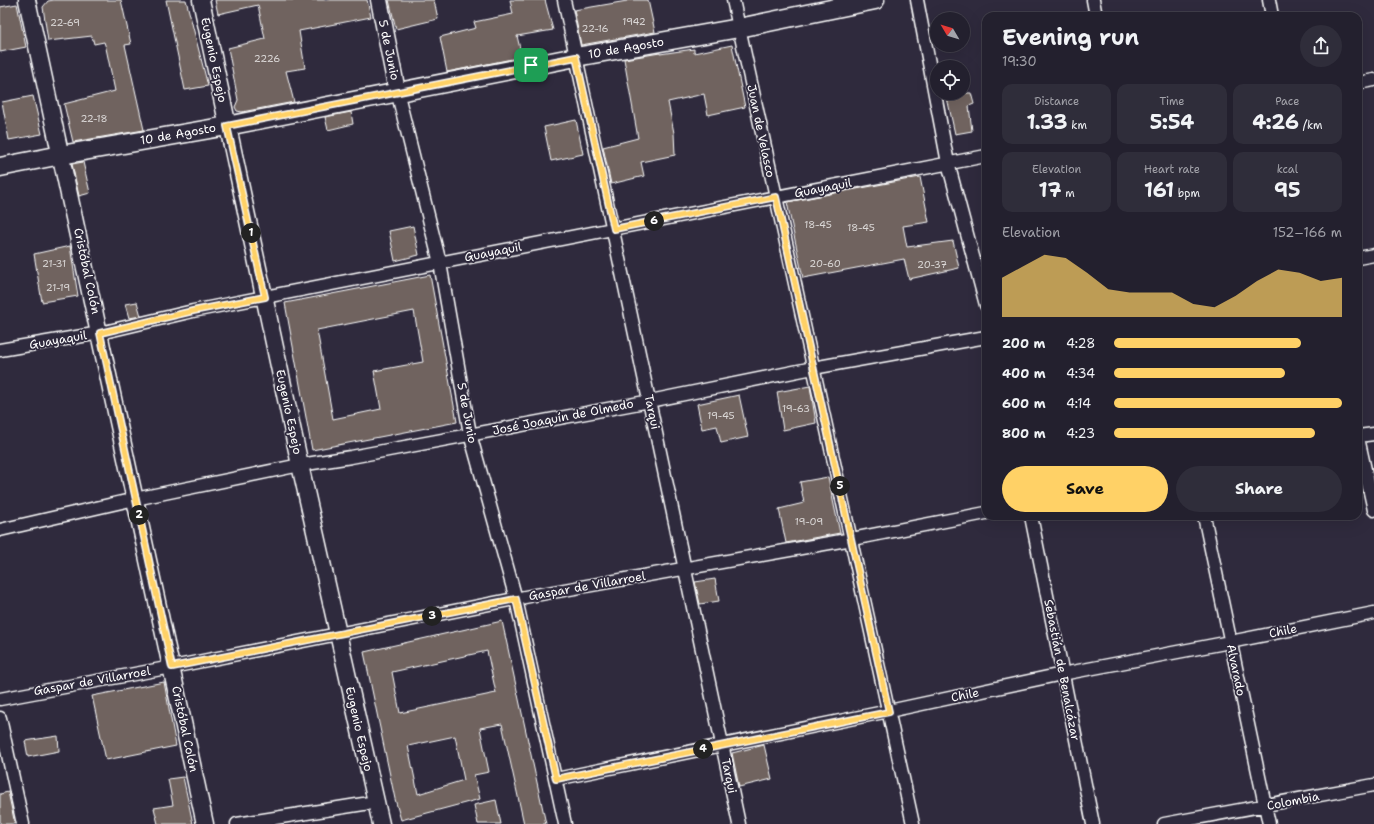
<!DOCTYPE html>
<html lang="en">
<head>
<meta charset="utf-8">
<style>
	body { margin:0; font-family:"Shantell Sans",sans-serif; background:#2f2d3a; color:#f1f3f6; height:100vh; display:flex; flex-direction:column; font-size:15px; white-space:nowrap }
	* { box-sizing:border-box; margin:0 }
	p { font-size:13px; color:#a3a3aa }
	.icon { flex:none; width:22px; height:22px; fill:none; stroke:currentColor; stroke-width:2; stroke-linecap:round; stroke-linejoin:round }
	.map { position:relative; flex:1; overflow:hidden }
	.side { position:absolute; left:982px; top:12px; width:380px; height:508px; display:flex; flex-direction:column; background:#23202e; border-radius:12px; box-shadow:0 4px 16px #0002,0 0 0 1px #403e4a }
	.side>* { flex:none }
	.needle { width:26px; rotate:308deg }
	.fabs { position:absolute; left:930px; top:12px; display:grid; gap:8px }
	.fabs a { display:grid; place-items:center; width:40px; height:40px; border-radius:50%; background:#23202e; box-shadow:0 4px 16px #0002,0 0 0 1px #403e4a; font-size:20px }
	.pin { position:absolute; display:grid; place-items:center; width:34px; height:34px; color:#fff; margin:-17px; border-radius:8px; box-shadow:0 2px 6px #0006 }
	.km { position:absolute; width:20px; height:20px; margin:-10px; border-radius:50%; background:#222; color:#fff; font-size:11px; line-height:20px; text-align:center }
	.round { display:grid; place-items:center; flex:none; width:42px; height:42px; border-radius:21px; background:#2f2d3a }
	.summary { display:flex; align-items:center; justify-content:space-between; height:68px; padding:0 20px }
	h1 { font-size:22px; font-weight:700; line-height:30px }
	.metrics { display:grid; grid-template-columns:repeat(3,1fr); gap:6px; height:68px; padding:4px 20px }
	.metrics div { display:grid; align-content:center; border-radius:10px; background:#2f2d3a; text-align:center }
	.metrics b { font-size:20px; font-weight:700 }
	.metrics small { font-size:11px; font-weight:400 }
	.metrics p { font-size:11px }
	.chart { height:112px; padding:8px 20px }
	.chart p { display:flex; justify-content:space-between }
	.chart svg { width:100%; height:72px; margin-top:4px; fill:#ffd166; opacity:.7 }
	.action { display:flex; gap:8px; margin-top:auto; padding:8px 20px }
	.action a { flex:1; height:46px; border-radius:24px; background:#ffd166; color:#111; font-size:16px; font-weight:700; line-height:46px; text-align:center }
	.action a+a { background:#2f2d3a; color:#f1f3f6 }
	ul { padding:0 20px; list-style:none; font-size:13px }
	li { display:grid; grid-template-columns:64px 48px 1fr; align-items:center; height:30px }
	li i { height:10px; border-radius:5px; background:#ffd166 }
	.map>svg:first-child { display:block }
</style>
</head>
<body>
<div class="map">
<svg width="1374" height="824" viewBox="0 0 1374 824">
	<rect width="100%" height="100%" fill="#2f2a3d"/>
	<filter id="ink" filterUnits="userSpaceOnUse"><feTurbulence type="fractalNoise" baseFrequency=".025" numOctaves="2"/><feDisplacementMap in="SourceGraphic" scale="8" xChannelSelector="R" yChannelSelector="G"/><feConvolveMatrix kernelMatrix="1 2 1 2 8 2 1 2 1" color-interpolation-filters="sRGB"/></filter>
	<g filter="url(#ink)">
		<path fill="#70645f" stroke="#fff" fill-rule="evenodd" d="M 54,0 L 121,0 L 131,44 L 125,45 L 144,130 L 73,142 L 64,104 L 115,91 L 106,48 L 104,42 L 94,44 L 92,36 L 48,41 L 43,7 L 48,1 Z
			M 166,0 L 186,0 L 208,86 L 185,90 Z
			M 215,0 L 367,0 L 371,17 L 299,31 L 305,68 L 286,71 L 294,102 L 242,112 L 237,111 L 235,107 L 238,100 L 228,48 L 265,39 L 258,5 L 218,14 Z
			M 389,0 L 434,0 L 438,19 L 396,29 Z
			M 510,0 L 545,0 L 553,30 L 517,36 L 522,57 L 447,72 L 440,37 L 476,28 L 474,22 L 513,14 Z
			M 627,0 L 648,0 L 655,32 L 581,45 L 574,10 L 627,1 Z
			M 17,4 L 26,47 L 0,52 L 0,7 Z
			M 732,45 L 745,107 L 708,115 L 704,94 L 668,102 L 674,133 L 675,155 L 641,162 L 644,176 L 611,184 L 603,147 L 638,138 L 624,59 L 660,53 L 660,54 L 694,49 L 694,53 Z
			M 946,93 L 971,93 L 974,104 L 969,106 L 972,131 L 955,134 Z
			M 33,96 L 42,134 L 9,140 L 2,102 Z
			M 351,112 L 353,124 L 328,130 L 325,117 Z
			M 576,120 L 583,154 L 551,161 L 544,127 Z
			M 83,162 L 90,193 L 79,196 L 72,164 Z
			M 920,177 L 929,222 L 903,226 L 907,247 L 953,241 L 959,268 L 909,279 L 904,259 L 803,278 L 787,202 Z
			M 413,226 L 419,255 L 395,261 L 389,231 Z
			M 70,246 L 78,296 L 42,302 L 34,254 Z
			M 430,275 L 457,422 L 312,450 L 285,303 ZM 414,311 L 423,362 L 374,371 L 381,409 L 333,419 L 317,330 Z
			M 137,302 L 141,316 L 129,318 L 125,304 Z
			M 810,386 L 816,423 L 783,430 L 777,392 Z
			M 739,395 L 748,437 L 721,443 L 717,426 L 702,429 L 697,404 Z
			M 828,477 L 840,533 L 786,543 L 779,509 L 804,503 L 800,482 Z
			M 715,579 L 719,601 L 700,604 L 695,582 Z
			M 502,621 L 546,824 L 524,824 L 502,724 L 480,728 L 489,772 L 474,775 L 480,799 L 401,820 L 395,799 L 364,652 ZM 487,651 L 496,693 L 400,713 L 392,672 ZM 455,736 L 464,780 L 418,794 L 408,746 Z
			M 164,682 L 176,746 L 106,760 L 92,696 Z
			M 58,736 L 59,751 L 28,757 L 25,741 Z
			M 764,745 L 772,779 L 739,787 L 732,753 Z
			M 183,777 L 193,824 L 158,824 L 154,808 L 173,805 L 168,779 Z
			M 8,792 L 15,824 L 0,824 L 0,794 Z
			M 496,800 L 501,824 L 478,824 L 474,805 Z"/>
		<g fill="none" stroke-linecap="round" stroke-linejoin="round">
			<defs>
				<path id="minor" d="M 564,0 L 739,824
					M 733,0 C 792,275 854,549 913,824
					M 917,0 L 948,163 L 986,305
					M 1093,0 L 1096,16
					M 1269,0 L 1272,16
					M 1358,83 L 1374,80
					M 397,91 L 440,263 L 470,434 L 516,599 L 565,824
					M 1358,258 L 1374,255
					M 0,350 L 100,333 L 193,311 L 986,156
					M 1358,436 L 1374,434
					M 1358,438 L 1374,510
					M 1031,516 L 1093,824
					M 1204,516 L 1269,824
					M 0,530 L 135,499 L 300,465 L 351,457 L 650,401 L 813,368 L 986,337
					M 0,699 L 172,667 L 530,596 L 852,539 L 986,513
					M 0,718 L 23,824
					M 556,779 L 889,711 L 1062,674 L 1230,642 L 1374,613
					M 237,824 L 376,802
					M 1164,824 L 1374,785"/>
				<path id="tertiary" d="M 27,0 L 205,824
					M 201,0 L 300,465 L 381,824
					M 379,0 L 397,91"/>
				<path id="secondary" d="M 0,167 L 61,155 L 227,126 L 576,57 L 739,28 L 875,0"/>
			</defs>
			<use href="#minor" stroke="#fff" stroke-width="15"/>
			<use href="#tertiary" stroke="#fff" stroke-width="19"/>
			<use href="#secondary" stroke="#fff" stroke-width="21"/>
			<use href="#minor" stroke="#2f2a3d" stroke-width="12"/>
			<use href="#tertiary" stroke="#2f2a3d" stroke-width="16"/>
			<use href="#secondary" stroke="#2f2a3d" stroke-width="18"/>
		</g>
	</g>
	<g fill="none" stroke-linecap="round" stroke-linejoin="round" filter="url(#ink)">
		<defs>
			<path id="route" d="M 576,57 L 614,229 L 776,197 L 889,712 L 556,779 L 516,599 L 172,667 L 100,333 L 193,311 L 265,297 L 227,126 Z"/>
		</defs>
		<use href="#route" stroke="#fff" stroke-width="8"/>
		<use href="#route" stroke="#ffd166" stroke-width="5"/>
	</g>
	<g text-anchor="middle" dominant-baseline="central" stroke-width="3.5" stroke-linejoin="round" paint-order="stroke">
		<g font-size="10" fill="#dbd8d7">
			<text x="634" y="21">1942</text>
			<text x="65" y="22">22-69</text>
			<text x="595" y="28">22-16</text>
			<text x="267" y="58">2226</text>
			<text x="94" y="118">22-18</text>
			<text x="818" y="224">18-45</text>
			<text x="861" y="227">18-45</text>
			<text x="54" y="263">21-31</text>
			<text x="825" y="263">20-60</text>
			<text x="932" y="264">20-37</text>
			<text x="58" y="287">21-19</text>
			<text x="796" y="408">19-63</text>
			<text x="721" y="415">19-45</text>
			<text x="809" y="521">19-09</text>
		</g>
		<g font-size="12" fill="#fff" stroke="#2f2a3d">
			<text transform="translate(626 48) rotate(-10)">10 de Agosto</text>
			<text transform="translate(389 50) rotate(78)">5 de Junio</text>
			<text transform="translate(214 60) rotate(78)">Eugenio Espejo</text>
			<text transform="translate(761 131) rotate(78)">Juan de Velasco</text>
			<text transform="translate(178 134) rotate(-10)">10 de Agosto</text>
			<text transform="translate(823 188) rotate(-11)">Guayaquil</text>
			<text transform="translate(493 252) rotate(-11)">Guayaquil</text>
			<text transform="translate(87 271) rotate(78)">Cristóbal Colón</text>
			<text transform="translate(58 340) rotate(-10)">Guayaquil</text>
			<text transform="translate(289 412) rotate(78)">Eugenio Espejo</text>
			<text transform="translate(652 412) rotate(78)">Tarqui</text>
			<text transform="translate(467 413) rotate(79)">5 de Junio</text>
			<text transform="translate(563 417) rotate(-11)">José Joaquín de Olmedo</text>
			<text transform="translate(587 586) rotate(-10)">Gaspar de Villarroel</text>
			<text transform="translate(1283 631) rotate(-12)">Chile</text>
			<text transform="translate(1062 670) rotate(79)">Sebastián de Benalcázar</text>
			<text transform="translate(1236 670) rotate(78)">Alvarado</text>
			<text transform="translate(92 681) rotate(-10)">Gaspar de Villarroel</text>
			<text transform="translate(965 695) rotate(-12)">Chile</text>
			<text transform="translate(185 729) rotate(78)">Cristóbal Colón</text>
			<text transform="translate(359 729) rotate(77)">Eugenio Espejo</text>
			<text transform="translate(729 776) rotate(78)">Tarqui</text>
			<text transform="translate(1293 801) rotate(-11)">Colombia</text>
		</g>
	</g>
</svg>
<div class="fabs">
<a><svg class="needle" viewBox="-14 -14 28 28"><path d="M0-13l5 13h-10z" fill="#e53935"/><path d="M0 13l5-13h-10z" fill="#a3a3aa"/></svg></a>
<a><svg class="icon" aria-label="locate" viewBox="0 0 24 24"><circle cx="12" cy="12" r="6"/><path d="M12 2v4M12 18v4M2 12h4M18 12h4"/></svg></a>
</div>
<div class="pin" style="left:531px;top:65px;background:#1e9e55"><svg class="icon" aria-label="arrive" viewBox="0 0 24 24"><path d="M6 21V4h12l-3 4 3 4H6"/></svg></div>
<b class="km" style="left:251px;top:233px">1</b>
<b class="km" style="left:139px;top:515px">2</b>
<b class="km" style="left:432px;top:616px">3</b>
<b class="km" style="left:703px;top:749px">4</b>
<b class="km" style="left:840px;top:486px">5</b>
<b class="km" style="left:654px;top:221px">6</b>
<section class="side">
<div class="summary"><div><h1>Evening run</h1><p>19:30</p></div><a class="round"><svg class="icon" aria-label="share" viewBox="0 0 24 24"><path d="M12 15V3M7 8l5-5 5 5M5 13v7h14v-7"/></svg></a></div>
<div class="metrics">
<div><p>Distance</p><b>1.33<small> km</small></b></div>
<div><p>Time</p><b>5:54</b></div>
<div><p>Pace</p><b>4:26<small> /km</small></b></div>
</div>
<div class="metrics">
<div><p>Elevation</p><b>17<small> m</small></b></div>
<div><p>Heart rate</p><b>161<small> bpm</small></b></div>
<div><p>kcal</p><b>95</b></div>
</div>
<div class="chart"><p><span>Elevation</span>152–166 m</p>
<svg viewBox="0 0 160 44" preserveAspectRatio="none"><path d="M0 44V20L10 13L20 6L30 8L40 17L50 27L60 29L70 29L80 29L90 36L100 38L110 31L120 22L130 15L140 17L150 22L160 20V44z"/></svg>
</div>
<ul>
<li><b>200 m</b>4:28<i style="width:82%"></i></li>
<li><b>400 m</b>4:34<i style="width:75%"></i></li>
<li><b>600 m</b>4:14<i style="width:100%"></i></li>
<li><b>800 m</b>4:23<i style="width:88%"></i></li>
</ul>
<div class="action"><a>Save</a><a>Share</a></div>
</section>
</div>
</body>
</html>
